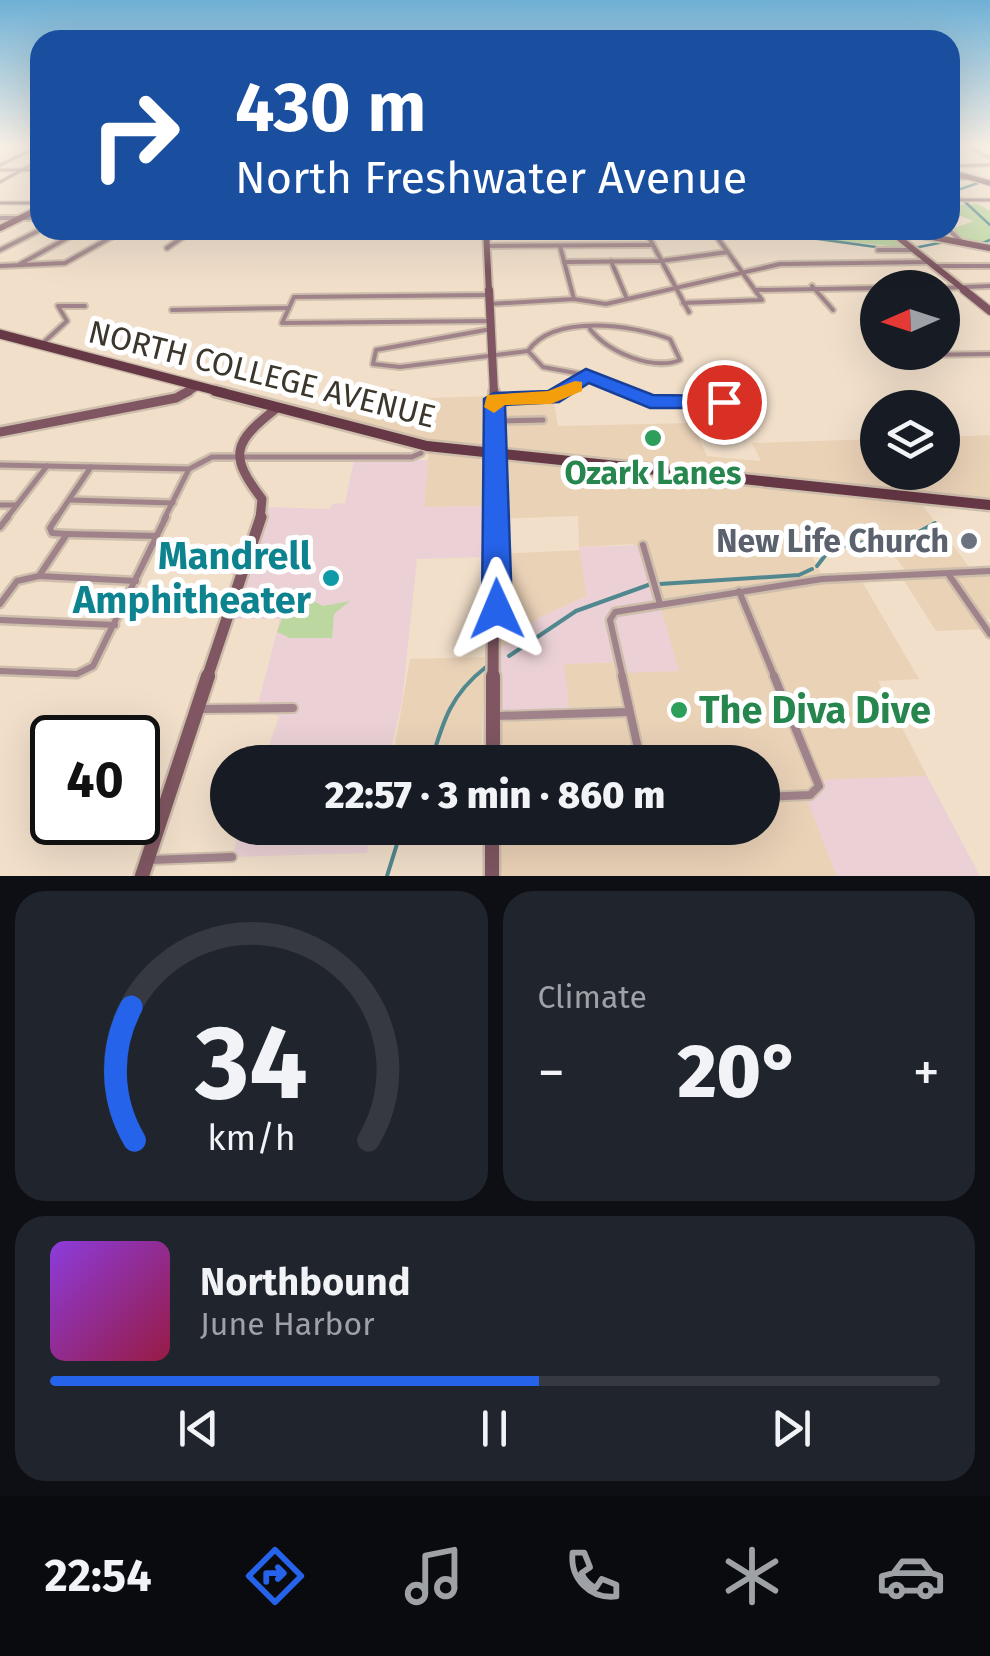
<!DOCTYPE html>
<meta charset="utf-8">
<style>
body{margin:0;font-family:"Fira Sans",sans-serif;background:#20242c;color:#f1f3f6;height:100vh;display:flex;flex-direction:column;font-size:38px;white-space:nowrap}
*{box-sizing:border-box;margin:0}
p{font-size:32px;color:#9ea1a6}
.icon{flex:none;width:55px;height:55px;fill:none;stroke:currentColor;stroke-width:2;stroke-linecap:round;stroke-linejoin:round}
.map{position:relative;height:876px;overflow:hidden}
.side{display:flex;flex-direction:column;gap:15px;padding:15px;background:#0d0f14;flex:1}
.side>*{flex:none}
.banner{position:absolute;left:30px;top:30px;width:930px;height:210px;border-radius:30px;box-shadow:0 10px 40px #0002;background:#1a4fa0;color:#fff;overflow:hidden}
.needle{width:65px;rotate:267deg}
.fabs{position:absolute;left:860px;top:270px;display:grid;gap:20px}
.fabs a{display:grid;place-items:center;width:100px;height:100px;border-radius:50%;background:#171b24;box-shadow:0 10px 40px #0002;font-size:50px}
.speed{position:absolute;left:30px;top:715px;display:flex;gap:20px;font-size:50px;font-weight:700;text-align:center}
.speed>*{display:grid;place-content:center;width:130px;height:130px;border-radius:50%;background:#171b24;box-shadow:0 10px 40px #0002;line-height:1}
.speed .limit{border:5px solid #111;border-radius:15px;background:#fff;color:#111}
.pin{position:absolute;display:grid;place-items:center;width:85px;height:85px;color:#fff;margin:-42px;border:5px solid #fff;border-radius:50%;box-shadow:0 2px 10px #0007}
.me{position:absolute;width:110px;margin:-55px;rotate:359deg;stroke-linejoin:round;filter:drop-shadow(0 0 8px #0008)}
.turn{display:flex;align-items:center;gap:35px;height:210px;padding:0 40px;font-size:45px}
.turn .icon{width:130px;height:130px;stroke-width:2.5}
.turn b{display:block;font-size:70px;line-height:85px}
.big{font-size:75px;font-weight:800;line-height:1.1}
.side .card{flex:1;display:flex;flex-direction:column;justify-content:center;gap:15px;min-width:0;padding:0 35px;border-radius:30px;background:#20242c}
.side .dial{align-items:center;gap:0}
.dial svg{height:260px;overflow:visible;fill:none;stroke:#363941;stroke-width:7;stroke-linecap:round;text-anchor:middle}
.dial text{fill:#f1f3f6;stroke:none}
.song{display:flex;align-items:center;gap:30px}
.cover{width:120px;height:120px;border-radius:15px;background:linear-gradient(135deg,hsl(270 70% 55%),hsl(340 70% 35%))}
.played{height:10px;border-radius:5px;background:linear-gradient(90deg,#2563eb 55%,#363941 55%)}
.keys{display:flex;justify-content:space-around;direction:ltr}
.heat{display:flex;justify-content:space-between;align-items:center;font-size:55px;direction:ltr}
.side .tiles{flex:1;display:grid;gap:15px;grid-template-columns:1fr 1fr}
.card:last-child{grid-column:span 2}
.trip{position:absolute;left:210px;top:745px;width:570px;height:100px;border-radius:50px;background:#171b24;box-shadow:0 10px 40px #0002;font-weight:800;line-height:100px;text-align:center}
.tab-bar{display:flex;height:160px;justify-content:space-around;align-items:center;background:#090b0e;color:#9ea1a6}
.tab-bar .icon{width:70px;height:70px}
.tab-bar .current{color:#2563eb}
.tab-bar b{font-size:45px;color:#f1f3f6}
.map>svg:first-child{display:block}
.built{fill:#ead2b7}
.education{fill:#ebd1d5}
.green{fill:#bdd7a1}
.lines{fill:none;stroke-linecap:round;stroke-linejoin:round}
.stream-far1{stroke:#51888f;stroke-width:2.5}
.stream{stroke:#51888f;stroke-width:4}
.street-far4-casing{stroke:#cdbdab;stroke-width:5}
.street-far3-casing{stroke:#cdbdab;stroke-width:8}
.street-far2-casing{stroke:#cdbdab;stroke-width:10}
.street-far1-casing{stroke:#cdbdab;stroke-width:11}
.street-casing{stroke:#cdbdab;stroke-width:12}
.secondary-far5-casing{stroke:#cdbdab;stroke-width:8}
.secondary-far4-casing{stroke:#cdbdab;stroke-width:10}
.secondary-far3-casing{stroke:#cdbdab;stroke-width:11}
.secondary-far2-casing{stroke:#cdbdab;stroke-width:14}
.secondary-far1-casing{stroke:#cdbdab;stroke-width:16}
.secondary-casing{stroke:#cdbdab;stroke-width:19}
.primary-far1-casing{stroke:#cdbdab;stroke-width:12}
.primary-casing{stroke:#cdbdab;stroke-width:15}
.street-far4{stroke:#a0838a;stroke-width:2.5}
.street-far3{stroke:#a0838a;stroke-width:4}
.street-far2{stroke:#a0838a;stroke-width:5}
.street-far1{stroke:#a0838a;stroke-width:6}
.street{stroke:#a0838a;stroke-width:8}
.secondary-far5{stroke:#7f5661;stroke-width:5}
.secondary-far4{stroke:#7f5661;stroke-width:6}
.secondary-far3{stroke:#7f5661;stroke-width:8}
.secondary-far2{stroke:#7f5661;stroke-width:9}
.secondary-far1{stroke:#7f5661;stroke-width:11}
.secondary{stroke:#7f5661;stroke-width:14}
.primary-far1{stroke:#663744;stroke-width:9}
.primary{stroke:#663744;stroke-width:10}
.route{fill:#2563eb;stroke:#184099;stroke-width:2.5}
.slow{fill:#f59e0b}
.leisure-dot{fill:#2e9e5b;stroke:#fff;stroke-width:4}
.worship-dot{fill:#6b7280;stroke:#fff;stroke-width:4}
.culture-dot{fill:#0f9aa8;stroke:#fff;stroke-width:4}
.labels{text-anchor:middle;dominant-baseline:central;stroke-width:10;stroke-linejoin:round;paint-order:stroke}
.street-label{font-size:32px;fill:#3d362d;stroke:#fff}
.leisure-label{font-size:32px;font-weight:bold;fill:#27864d;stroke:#fff}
.worship-label{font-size:32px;font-weight:bold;fill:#5b616d;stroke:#fff;text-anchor:end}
.near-culture-label{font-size:38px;font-weight:bold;fill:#0d838f;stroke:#fff;text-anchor:end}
.near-leisure-label{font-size:38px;font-weight:bold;fill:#27864d;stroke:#fff;text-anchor:start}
</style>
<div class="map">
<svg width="990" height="876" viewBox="0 0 990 876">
<rect width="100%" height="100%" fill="#f1dfca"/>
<!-- built -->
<g class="built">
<polygon points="348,389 396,389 395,399 494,396 495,404 554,403 558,426 692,423 707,456 761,461 752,443 877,439 878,472 942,472 943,437 990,435 990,505 917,498 973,572 990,571 990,619 981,619 987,629 936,631 901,576 908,574 881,538 808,549 824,579 860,578 919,679 878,681 927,776 818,781 819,786 806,796 837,876 492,876 492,828 762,828 762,762 493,762 495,716 563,664 619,662 670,651 657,605 633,544 579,547 578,516 496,519 495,506 424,507 429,446 318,419"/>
<polygon points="580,550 587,596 538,618 496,653 496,554"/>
<polygon points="485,657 481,762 392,762 410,659"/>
</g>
<!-- education -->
<g class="education">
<polygon points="354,460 428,460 424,507 486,506 487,557 417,559 402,702 388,762 263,762 279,717 273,714 275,709 257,708 280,619 227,619 263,507 330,509 332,504 345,503"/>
<polygon points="643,545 679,671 621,673 619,662 564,664 570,714 495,716 496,653 538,618 587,596 579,547"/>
<polygon points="927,776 980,876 837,876 805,795 814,794 817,780"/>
<polygon points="241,828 373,828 367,853 232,857"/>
</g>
<!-- green -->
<g class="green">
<polygon points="978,204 990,211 990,242 984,247 963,243 949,230 974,221 950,212 950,205"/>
<polygon points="802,230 889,230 911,248 809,238"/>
<polygon points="310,599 323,606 350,601 334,614 332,638 290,638 277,632 284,614"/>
</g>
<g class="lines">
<!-- stream-far1 -->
<g class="stream-far1">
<polyline points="961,199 952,192 981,182"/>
<polyline points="964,201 990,225"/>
<polyline points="754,230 883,248"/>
<polyline points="980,244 990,240"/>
<polyline points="914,248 944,242"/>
</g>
<!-- stream -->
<g class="stream">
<polyline points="817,566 831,548 917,533 935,523"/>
<polyline points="660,584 799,575 812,569"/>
<polyline points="509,656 576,611 651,584"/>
<path d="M431,762C443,721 451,694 486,667"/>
<polyline points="387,876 402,828"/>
</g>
<defs>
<g id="street-far4">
<polyline points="968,147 990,158"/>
<polyline points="0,165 31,150"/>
<polyline points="950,166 990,165"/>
<polyline points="0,170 40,170"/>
<polyline points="950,179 967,178"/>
<polyline points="0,182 40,160"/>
<polyline points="950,200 990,200"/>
<polyline points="0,203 40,203"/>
</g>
<g id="street-far3">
<polyline points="0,218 40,218"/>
<polyline points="645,230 689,312"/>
<polyline points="949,230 963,243"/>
<polyline points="648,236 715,235"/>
<polyline points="487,246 653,245"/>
<polyline points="560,246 574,299"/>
<polyline points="167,248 193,230"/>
<polyline points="0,250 40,230"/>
<polyline points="878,250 914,250"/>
<polyline points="611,261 627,299"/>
<polyline points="564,262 661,261 728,252"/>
<polyline points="20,264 82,230"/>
<polyline points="0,266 65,263 124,230"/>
<polyline points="933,266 990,266"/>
<polyline points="812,286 833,310"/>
<polyline points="942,288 990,286"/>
<polyline points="755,290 878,288"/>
<polyline points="488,295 294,297 282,323 491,321"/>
<polyline points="683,303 762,300 712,230"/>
<polyline points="490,304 574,299 606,304 780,264 929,262"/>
<polyline points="172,310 289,308"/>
<polyline points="491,329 376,350 373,364 400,367 528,351"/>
<polyline points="42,344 67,321 58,306 85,306"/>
<path d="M528,351C554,313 633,325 670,339L680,360C652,371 608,352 590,329"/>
<polyline points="528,351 543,367 586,375 627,393"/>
<polyline points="914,355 990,354"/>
<polyline points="559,393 586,375"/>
</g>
<g id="street-far2">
<polyline points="621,391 643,400 725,402"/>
<polyline points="494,399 532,399 565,391"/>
<polyline points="496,421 543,420"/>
<polyline points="0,465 189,469 212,457 412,457 421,453"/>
<polyline points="71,500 173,503"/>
<polyline points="0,505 17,505"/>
<polyline points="6,519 47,466"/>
<polyline points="56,519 91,467"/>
<polyline points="164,519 189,469"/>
</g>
<g id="street-far1">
<polyline points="0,527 8,517"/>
<polyline points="67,534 157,536"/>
<polyline points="643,545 660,604"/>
<polyline points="949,575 990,634"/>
<polyline points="39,576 136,581"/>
<polyline points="739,591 775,678"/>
<polyline points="0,604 17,581 39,576 67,534 52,533 50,528 57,517"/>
<polyline points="0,620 115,625"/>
<polyline points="0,671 77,674 93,666 166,517"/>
<polyline points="623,678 610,620 615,612 822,579 990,571"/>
</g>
<g id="street">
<polyline points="622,676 641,762"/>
<polyline points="200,709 293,708"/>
<polyline points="497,716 629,712"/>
<polyline points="762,797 810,795 819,786 774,676"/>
<polyline points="150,860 232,857"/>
</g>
<g id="secondary-far5">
<polyline points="950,172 990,183"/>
<polyline points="32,212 40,208"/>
</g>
<g id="secondary-far4">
<polyline points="0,228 37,210"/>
<polyline points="486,230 489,292"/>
<polyline points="889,230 967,292"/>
<polyline points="896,230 990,248"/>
</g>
<g id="secondary-far3">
<polyline points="489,290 494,393"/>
<polyline points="964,290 990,311"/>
<polyline points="185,393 197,386"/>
</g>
<g id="secondary-far2">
<polyline points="494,391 494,519"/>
<polyline points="0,432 176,398 189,391"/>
<path d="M260,519L262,499C228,455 233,442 277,408"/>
</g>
<g id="secondary-far1">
<polyline points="207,678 261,517"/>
<polyline points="493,678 494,517"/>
</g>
<g id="secondary">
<polyline points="493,762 493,676"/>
<polyline points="492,828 492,876"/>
<polyline points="142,876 208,676"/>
</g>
<polyline id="primary-far1" points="0,334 225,393"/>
<polyline id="primary" points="215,391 427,446 990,505"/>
</defs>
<!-- street-far4 casing -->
<use href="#street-far4" class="street-far4-casing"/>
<!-- street-far3 casing -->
<use href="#street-far3" class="street-far3-casing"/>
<!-- street-far2 casing -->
<use href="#street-far2" class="street-far2-casing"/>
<!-- street-far1 casing -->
<use href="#street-far1" class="street-far1-casing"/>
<!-- street casing -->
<use href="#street" class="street-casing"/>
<!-- secondary-far5 casing -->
<use href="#secondary-far5" class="secondary-far5-casing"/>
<!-- secondary-far4 casing -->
<use href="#secondary-far4" class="secondary-far4-casing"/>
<!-- secondary-far3 casing -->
<use href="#secondary-far3" class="secondary-far3-casing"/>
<!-- secondary-far2 casing -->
<use href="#secondary-far2" class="secondary-far2-casing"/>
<!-- secondary-far1 casing -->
<use href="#secondary-far1" class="secondary-far1-casing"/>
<!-- secondary casing -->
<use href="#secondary" class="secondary-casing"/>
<!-- primary-far1 casing -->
<use href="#primary-far1" class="primary-far1-casing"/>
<!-- primary casing -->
<use href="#primary" class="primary-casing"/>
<!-- street-far4 -->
<use href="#street-far4" class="street-far4"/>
<!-- street-far3 -->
<use href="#street-far3" class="street-far3"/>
<!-- street-far2 -->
<use href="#street-far2" class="street-far2"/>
<!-- street-far1 -->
<use href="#street-far1" class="street-far1"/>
<!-- street -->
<use href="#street" class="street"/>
<!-- secondary-far5 -->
<use href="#secondary-far5" class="secondary-far5"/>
<!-- secondary-far4 -->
<use href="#secondary-far4" class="secondary-far4"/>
<!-- secondary-far3 -->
<use href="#secondary-far3" class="secondary-far3"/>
<!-- secondary-far2 -->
<use href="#secondary-far2" class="secondary-far2"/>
<!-- secondary-far1 -->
<use href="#secondary-far1" class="secondary-far1"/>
<!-- secondary -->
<use href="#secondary" class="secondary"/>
<!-- primary-far1 -->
<use href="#primary-far1" class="primary-far1"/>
<!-- primary -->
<use href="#primary" class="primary"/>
</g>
<!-- sky -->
<linearGradient id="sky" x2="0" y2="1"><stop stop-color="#6fb0d5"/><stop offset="0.54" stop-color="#f9f1e7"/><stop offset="1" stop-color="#f9f1e7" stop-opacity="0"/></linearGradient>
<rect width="990" height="270" fill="url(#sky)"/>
<!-- route -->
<polygon class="route" points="586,369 653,395 724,396 735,402 724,408 650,408 589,383 559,402 505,405 512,609 507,618 486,618 482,609 484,399 494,393 548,391"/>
<!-- slow -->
<polygon class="slow" points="575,381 582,382 582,391 551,404 505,405 494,413 484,407 487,395 548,391"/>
<!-- markers -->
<g class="leisure-dot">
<circle cx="653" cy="438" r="10"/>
<circle cx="679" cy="710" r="10"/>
</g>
<circle class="worship-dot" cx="969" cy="541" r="10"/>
<circle class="culture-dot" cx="331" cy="578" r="10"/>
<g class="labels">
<!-- street labels -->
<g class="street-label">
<text transform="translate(262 374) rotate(14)">NORTH COLLEGE AVENUE</text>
</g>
<!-- leisure labels -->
<g class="leisure-label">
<text x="653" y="473">Ozark Lanes</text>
</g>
<!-- worship labels -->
<g class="worship-label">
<text x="949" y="541">New Life Church</text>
</g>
<!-- near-culture labels -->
<g class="near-culture-label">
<text x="311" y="556">Mandrell<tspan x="311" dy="44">Amphitheater</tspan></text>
</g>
<!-- near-leisure labels -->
<g class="near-leisure-label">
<text x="699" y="710">The Diva Dive</text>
</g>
</g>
</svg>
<div class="fabs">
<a><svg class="needle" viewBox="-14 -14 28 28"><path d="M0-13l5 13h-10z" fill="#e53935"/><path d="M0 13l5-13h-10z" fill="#9ea1a6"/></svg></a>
<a><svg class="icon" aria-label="layers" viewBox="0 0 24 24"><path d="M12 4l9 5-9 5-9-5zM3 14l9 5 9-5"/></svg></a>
</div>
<div class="speed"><div class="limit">40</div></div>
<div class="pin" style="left:724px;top:402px;background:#d93025"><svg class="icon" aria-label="arrive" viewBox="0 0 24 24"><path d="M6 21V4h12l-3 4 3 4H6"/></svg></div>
<svg class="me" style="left:497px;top:609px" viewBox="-20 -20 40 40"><path d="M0-17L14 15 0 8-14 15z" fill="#2563eb" stroke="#fff" stroke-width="4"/></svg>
<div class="trip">22:57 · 3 min · 860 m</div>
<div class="banner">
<div class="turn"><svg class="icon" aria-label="right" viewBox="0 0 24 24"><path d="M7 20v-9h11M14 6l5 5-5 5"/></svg><div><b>430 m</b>North Freshwater Avenue</div></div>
</div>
</div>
<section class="side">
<div class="tiles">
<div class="card dial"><svg viewBox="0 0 100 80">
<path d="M14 69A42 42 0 1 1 86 69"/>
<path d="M14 69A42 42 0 0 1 13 28" stroke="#2563eb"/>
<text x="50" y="56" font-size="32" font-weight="700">34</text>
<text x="50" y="72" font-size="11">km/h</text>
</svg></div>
<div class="card"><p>Climate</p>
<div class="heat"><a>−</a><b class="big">20°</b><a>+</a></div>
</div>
<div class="card">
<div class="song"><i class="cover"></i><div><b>Northbound</b><p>June Harbor</p></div></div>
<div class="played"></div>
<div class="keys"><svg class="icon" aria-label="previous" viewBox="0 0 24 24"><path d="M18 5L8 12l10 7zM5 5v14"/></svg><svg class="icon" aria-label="pause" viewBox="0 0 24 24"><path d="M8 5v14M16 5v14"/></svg><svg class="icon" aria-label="next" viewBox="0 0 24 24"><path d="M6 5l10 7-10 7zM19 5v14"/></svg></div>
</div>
</div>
</section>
<nav class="tab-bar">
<b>22:54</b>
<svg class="icon current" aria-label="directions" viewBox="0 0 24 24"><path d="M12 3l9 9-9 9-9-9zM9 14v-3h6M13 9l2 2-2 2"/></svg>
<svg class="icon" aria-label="music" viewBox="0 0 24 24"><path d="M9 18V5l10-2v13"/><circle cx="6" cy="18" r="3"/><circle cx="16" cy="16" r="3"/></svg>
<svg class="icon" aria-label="phone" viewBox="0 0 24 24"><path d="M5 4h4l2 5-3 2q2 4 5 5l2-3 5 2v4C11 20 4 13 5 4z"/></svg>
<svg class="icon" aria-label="climate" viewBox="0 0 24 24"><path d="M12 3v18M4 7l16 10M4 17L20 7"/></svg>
<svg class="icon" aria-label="car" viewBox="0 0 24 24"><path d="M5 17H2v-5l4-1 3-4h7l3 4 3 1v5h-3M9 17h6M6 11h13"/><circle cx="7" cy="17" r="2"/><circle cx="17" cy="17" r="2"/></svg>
</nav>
